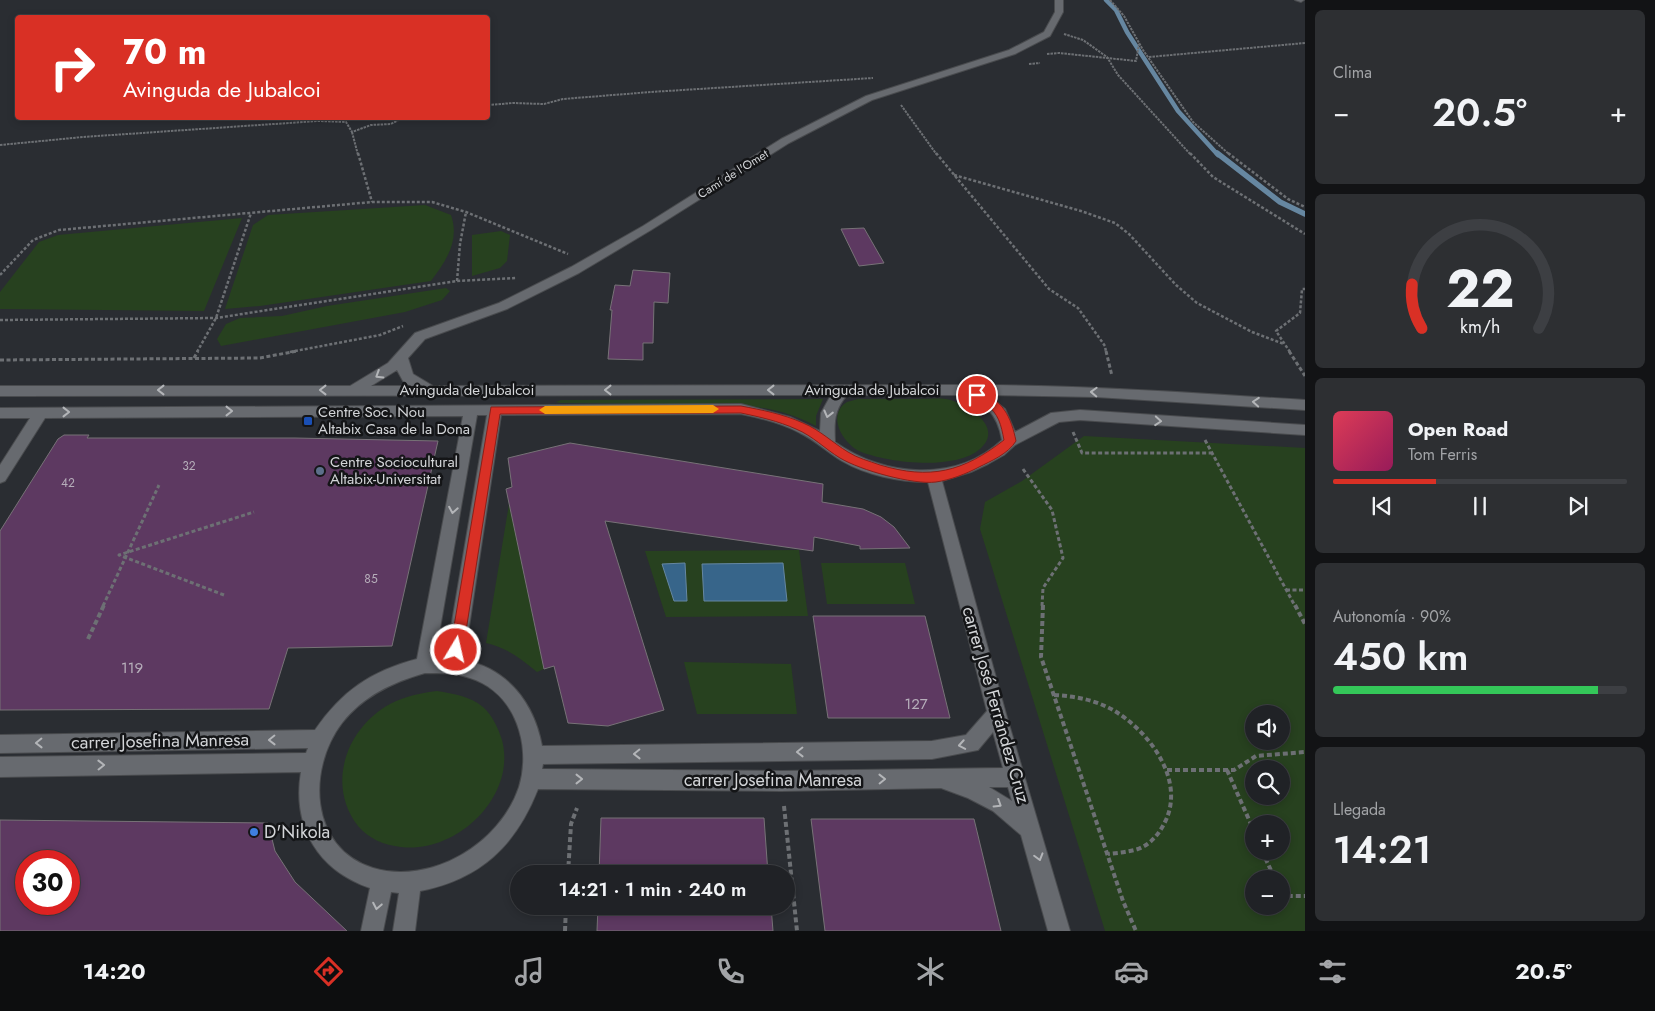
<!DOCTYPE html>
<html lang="es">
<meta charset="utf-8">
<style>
body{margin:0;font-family:Jost,sans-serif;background:#2d2f32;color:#f1f3f6;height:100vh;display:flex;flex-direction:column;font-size:19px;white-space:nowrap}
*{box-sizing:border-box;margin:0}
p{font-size:16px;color:#a2a4a7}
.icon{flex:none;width:28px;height:28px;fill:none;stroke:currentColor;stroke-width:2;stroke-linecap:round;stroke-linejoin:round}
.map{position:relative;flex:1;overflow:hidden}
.drawer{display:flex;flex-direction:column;gap:10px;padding:10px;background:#121315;width:350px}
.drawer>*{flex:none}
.top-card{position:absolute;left:15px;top:15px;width:475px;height:105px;border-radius:5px;box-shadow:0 2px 8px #0003,0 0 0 1px #3d3f43;background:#d93025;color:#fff;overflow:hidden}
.buttons{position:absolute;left:1245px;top:705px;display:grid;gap:10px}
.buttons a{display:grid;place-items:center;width:45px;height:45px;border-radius:50%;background:#202226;box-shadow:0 2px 8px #0003,0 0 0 1px #3d3f43;font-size:25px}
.speed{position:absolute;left:15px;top:850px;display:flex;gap:10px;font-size:25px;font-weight:700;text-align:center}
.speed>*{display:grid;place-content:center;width:65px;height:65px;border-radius:50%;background:#202226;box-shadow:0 2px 8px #0003,0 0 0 1px #3d3f43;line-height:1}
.speed .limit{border:8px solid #d22;background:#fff;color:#111}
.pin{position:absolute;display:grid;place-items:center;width:42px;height:42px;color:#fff;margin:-21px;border:2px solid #fff;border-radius:50%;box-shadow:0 1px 5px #0007}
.me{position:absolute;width:55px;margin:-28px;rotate:9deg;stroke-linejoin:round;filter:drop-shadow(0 0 4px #0008)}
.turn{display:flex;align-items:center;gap:18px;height:105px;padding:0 25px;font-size:22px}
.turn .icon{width:65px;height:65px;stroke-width:2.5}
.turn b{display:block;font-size:35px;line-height:42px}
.big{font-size:38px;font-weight:600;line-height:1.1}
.drawer .widget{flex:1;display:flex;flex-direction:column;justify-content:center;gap:8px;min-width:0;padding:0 18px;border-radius:8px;background:#2d2f32}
.drawer .dial{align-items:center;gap:0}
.dial svg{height:130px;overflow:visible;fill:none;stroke:#3d3f43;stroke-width:7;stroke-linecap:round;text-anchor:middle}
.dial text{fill:#f1f3f6;stroke:none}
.song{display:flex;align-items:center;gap:15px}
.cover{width:60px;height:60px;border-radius:8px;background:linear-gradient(135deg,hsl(350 70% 55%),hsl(330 70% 35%))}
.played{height:5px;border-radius:2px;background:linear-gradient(90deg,#d93025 35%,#3d3f43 35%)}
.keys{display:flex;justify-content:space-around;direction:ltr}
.heat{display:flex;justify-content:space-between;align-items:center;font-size:28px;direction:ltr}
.charge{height:8px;border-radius:4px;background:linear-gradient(90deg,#34c759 90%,#3d3f43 0)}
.trip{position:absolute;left:510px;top:865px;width:285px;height:50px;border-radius:25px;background:#202226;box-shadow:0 2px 8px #0003,0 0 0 1px #3d3f43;font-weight:600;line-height:50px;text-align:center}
.tabs{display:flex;height:80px;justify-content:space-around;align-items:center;background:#0d0e0f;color:#a2a4a7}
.tabs .icon{width:35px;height:35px}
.tabs .selected{color:#d93025}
.tabs b{font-size:22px;color:#f1f3f6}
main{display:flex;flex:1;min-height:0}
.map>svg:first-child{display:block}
.green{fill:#27411f;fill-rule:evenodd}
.water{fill:#37658a;stroke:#6687a1}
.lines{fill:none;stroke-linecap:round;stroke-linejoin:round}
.stream-far1{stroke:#6687a1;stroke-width:4.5}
.stream{stroke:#6687a1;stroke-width:5.5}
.building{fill:#5d3961;stroke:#777277;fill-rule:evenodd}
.lane-casing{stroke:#494b4e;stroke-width:2}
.street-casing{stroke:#494b4e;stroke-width:2}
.path-far3{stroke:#6d7074;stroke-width:2;stroke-dasharray:2.5 1;stroke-linecap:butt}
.path-far2{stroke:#6d7074;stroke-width:2.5;stroke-dasharray:3 2;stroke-linecap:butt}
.path-far1{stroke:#6d7074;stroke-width:3;stroke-dasharray:4 2.5;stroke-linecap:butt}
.path{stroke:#6d7074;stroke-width:4;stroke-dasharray:5 3;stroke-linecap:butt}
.lane{fill:#676a6f;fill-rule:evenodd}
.street{fill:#676a6f;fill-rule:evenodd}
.oneway{stroke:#b3b5b8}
.route{fill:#d93025;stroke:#8d1f18}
.slow{fill:#f59e0b}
.transit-dot{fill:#1a4fb4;stroke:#141517;stroke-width:2}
.service-dot{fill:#5c6f8a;stroke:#141517;stroke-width:2}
.shop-dot{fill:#3f7fe0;stroke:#141517;stroke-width:2}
.labels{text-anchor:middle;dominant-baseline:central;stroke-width:5;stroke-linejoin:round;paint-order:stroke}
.far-street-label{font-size:12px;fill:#d3d5d8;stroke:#141517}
.number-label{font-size:12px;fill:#b6aeba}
.street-label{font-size:15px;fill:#d3d5d8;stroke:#141517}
.poi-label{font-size:15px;fill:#d3d5d8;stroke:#141517;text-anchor:start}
.near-number-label{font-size:15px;fill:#b6aeba}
.near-street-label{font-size:18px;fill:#d3d5d8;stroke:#141517}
.near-poi-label{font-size:18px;fill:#d3d5d8;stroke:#141517;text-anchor:start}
</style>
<main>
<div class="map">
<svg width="1305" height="931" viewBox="0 0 1305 931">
<rect width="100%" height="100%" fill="#2a2d32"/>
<!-- green -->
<g class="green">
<path d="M425,205L451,215C460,241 446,261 431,281L260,306L225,309L253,225L268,215Z"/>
<polygon points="242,218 204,311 0,309 0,292 39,242 58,235"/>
<polygon points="501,231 510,235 507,261 500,268 472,276 472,235"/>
<polygon points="446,288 450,291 442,300 405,312 221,346 217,339 226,324 240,318 282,316 327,306"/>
<path d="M823,399L816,416V426C769,401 723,404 671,404C634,404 597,403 560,403L556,402L561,400Z"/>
<path d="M858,399C878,399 899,399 919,399C928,399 937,398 946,399C965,402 1006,427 980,449C955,471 887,463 859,451C843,443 826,415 847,402C850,401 855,400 858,399Z"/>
<path d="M1084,436L1305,448V931H1105L980,529L985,502L1022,481ZM1254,714H1281V741H1254ZM1254,769H1281V796H1254ZM1254,824H1281V851H1254ZM1254,879H1281V906H1254Z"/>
<path d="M509,504L544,669L537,672C520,658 507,648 486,643Z"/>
<polygon points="799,550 808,616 666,617 645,551"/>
<polygon points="821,563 905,563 915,604 827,604"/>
<polygon points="684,662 791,664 797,714 697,714"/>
<path d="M437,691C454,694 470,696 483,707C493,716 498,728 502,740C517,797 456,854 401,847C384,845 369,839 358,826C326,785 346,728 390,704C405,696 421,693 437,691Z"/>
</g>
<!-- water -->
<g class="water">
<polygon points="685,563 687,601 674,601 662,564"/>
<polygon points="783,563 787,601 704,601 702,564"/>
</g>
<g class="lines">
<!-- stream-far1 -->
<polyline class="stream-far1" points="1106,0 1116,10 1127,32 1178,111 1218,155"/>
<!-- stream -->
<polyline class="stream" points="1217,153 1280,202 1305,214"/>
</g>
<!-- building -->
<g class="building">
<polygon points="864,228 884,263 859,266 841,229"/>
<polygon points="633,270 670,273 668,303 654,302 653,343 643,343 643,360 608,359 612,310 610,310 615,285 630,286"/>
<polygon points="64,435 89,435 87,438 295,438 438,441 392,646 288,648 269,709 0,710 0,531 58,439"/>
<polygon points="570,443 823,484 822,502 863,509 881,517 894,527 910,548 860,549 860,546 814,537 813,551 605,521 664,710 608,726 568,723 554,666 544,669 506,489 512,487 508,458"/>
<polygon points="813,616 925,616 950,718 828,718"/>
<polygon points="601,818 764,818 768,874 599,874"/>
<polygon points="811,819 974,819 1001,931 825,931"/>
<path d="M0,820L268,823L275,851L295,882L347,931H0ZM26,861H69V904H26Z"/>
<polygon points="598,906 771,906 773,931 597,931"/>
</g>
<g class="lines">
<defs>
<polygon id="lane" points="1295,0 1304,0 1301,2"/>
<path id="street" d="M1055,0H1063V12L1050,36L1015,54L872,100L789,143L651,230L579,273L507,309L425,339L408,358L413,374L433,386L959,385L966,387L971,385C1083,385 1194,393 1305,400V410L1096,397L987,395L1005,409L1015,432L1051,413L1080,410L1305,425V435L1080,420L1059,422L1015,445L1004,455L988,464L971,472L942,481L1006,714L1070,931H1048L1021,835L993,811L968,798L941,788L781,791L538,789C516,845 481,879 420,891L415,931H393L399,893L391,892L383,931H361L370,888C318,870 292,827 301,772L0,777V757L306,753L308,748L0,753V735L315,730C342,691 371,671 417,659L463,416L45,418L5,481L0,483V465L30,418H0V408L741,404L790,417L820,431L821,413L831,395L0,396V386H350L388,363L415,333L499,303L571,267L643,226L781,139L866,96L1009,50L1044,32L1055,12ZM397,370L403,381L410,386H371ZM847,395H959C985,403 997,412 1002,440C956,483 884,477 835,442C834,422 834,410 847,395ZM741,414C761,418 782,423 800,433C815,440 827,452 842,461C866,475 899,482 928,482L987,711L966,735L932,741L542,746C534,703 508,669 464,660L501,415ZM477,415H487L446,657H435ZM425,673C440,673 455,673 470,678C515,692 532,745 519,787C500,844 431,885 373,868C309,848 307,769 342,723C363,696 393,682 425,673ZM993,732L1003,768L781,771L542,769L543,764L932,759L978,750ZM989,787H1008L1012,801Z"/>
</defs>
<!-- lane casing -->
<use href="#lane" class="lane-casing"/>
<!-- street casing -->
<use href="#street" class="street-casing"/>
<!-- path-far3 -->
<g class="path-far3">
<polyline points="1110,0 1124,16 1143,50 1193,122 1230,155"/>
<polyline points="1064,34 1083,40 1107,57 1118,75 1191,155"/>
<polyline points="1047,54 1059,53 1136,61 1139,44"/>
<polyline points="1149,57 1305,43"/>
<polyline points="1029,64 1040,63"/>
<polyline points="488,105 513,103 544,104 563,99 651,92 873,78"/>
<polyline points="901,105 937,155"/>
<polyline points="352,132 358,155"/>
<polyline points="0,145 83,137 318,121 346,122 352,132 371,125 391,124 402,118"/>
</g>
<!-- path-far2 -->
<g class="path-far2">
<polyline points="358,153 372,202"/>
<polyline points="936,153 1049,289 1078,308 1105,346 1106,352"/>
<polyline points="1190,153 1213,177 1305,234"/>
<polyline points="1228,153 1288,199 1305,207"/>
<polyline points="954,175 1081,211 1115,223 1129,234 1176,285 1197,303 1252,332 1284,344"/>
<polyline points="0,275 33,240 59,230 372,202 432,202 466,212 568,254"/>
<polyline points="457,281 460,244 466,212"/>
<polyline points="0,320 216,318 457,281 516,278"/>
<polyline points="197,352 216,318 251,213"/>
<polyline points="290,352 380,335 403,326"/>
<polyline points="1290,352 1276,331 1300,313 1302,289 1305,289"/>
</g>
<!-- path-far1 -->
<g class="path-far1">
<polyline points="1106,351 1112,376"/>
<polyline points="1289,351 1305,376"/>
<polyline points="194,358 198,351"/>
<polyline points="0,360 260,358 297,351"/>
<polyline points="1073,432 1082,453 1211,453"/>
<polyline points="1205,440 1295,606"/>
<polyline points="1023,469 1052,510 1063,558 1043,588 1042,606"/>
<polyline points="1286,590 1305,590"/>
<polyline points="224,595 119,555 254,512"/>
<polyline points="103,606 159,485"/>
</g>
<!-- path -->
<g class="path">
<polyline points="1043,605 1041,657 1123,901 1136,931"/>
<polyline points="1295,605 1305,624"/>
<polyline points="88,639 104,605"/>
<path d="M1054,695C1075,696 1095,700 1113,710C1149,731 1186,780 1165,822C1159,834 1151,844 1138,849C1128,852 1118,853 1108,854"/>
<polyline points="1167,770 1234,770 1256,756 1305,752"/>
<polyline points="1227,770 1254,831"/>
<polyline points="784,806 797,931"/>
<polyline points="1262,851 1275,879"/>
<polyline points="568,874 571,824 577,808"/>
<polyline points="1281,894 1282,896 1305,896"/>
<polyline points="565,931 566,906"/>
</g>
<!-- lane -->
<use href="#lane" class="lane"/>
<!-- street -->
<use href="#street" class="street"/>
</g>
<!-- one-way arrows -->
<defs><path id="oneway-chevron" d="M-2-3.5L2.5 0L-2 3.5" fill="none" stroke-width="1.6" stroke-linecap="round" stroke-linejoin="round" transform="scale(1.25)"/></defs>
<g class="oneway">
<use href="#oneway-chevron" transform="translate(379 375) rotate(148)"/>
<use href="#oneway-chevron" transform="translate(161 390) rotate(180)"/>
<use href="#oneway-chevron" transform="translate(323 390) rotate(180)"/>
<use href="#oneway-chevron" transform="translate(608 390) rotate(-180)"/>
<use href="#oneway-chevron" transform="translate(771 390) rotate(180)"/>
<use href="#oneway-chevron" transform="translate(1094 392) rotate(-178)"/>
<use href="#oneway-chevron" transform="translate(1256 402) rotate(-176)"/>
<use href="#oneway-chevron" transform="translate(229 411)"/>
<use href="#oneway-chevron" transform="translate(66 412)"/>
<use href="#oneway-chevron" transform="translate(828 414) rotate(104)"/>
<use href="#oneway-chevron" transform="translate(1158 421) rotate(4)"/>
<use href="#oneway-chevron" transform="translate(453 510) rotate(100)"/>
<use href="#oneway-chevron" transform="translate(272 740) rotate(179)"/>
<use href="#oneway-chevron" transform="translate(39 743) rotate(179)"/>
<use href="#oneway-chevron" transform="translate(962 745) rotate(170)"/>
<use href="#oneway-chevron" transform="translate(800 752) rotate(179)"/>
<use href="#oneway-chevron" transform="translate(637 754) rotate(179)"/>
<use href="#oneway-chevron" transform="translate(101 765) rotate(-1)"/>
<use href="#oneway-chevron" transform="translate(579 779)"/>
<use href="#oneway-chevron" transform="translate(882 779) rotate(-1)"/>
<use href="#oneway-chevron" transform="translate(998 804) rotate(32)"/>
<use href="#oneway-chevron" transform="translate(1039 857) rotate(74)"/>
<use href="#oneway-chevron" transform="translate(377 906) rotate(101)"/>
</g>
<!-- route -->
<path class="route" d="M977,391C1003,399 1011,417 1016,441C1008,454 991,461 979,467C966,474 950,480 936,482C913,485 860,470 840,458C825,449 813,436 796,429C778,421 760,417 741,413L500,414L463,650L461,654L456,656L451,654L450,650L491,407L741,406C762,410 783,414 803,423C820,430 833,443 848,452C857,458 869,461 880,465C930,480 963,472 1004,440C1001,425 999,413 985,404C980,401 975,399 971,395Z"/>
<!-- slow -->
<polygon class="slow" points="713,405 719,409 713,413 545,414 539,410 545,406"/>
<!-- markers -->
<rect class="transit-dot" x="303" y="416" width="10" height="10" rx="2.5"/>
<circle class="service-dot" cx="320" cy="471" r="5"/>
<circle class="shop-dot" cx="254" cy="832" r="5"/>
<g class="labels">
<!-- far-street labels -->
<g class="far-street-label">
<text transform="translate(733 174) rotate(-32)">Camí de l'Omet</text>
</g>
<!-- number labels -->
<g class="number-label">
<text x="189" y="466">32</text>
<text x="68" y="483">42</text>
<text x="371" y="579">85</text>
</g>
<!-- street labels -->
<g class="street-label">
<text x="467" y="390">Avinguda de Jubalcoi</text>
<text x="872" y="390">Avinguda de Jubalcoi</text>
</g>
<!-- poi labels -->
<g class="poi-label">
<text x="318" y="412">Centre Soc. Nou<tspan x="318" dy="17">Altabix Casa de la Dona</tspan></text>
<text x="330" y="462">Centre Sociocultural<tspan x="330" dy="17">Altabix-Universitat</tspan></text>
</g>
<!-- near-number labels -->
<g class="near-number-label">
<text x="132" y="668">119</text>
<text x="916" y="704">127</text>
</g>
<!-- near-street labels -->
<g class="near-street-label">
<text transform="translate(996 705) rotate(74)">carrer José Ferrández Cruz</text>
<text transform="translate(160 741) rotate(-1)">carrer Josefina Manresa</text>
<text x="773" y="780">carrer Josefina Manresa</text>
</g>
<!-- near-poi labels -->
<g class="near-poi-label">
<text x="264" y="832">D'Nikola</text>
</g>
</g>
</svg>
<div class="buttons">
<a><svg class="icon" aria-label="sound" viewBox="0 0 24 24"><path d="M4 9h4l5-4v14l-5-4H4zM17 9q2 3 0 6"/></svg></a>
<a><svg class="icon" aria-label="search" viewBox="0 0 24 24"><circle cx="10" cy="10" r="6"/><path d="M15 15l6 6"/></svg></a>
<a>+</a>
<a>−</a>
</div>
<div class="speed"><div class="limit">30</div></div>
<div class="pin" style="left:977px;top:395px;background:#d93025"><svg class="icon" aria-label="arrive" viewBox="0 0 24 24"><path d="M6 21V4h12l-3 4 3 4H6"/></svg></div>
<svg class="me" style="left:456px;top:650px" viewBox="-20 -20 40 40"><circle r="17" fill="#d93025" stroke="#fff" stroke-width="3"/><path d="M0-11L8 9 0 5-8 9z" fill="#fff"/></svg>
<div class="trip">14:21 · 1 min · 240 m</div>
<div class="top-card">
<div class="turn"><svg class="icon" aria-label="right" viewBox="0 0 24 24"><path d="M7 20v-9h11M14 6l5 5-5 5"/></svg><div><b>70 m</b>Avinguda de Jubalcoi</div></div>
</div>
</div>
<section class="drawer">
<div class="widget"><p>Clima</p>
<div class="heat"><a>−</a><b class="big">20.5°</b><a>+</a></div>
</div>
<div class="widget dial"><svg viewBox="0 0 100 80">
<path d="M14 69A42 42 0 1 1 86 69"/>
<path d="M14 69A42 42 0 0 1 8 42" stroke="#d93025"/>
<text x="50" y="56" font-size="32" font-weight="700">22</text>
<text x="50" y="72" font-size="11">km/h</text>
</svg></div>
<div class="widget">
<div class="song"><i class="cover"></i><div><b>Open Road</b><p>Tom Ferris</p></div></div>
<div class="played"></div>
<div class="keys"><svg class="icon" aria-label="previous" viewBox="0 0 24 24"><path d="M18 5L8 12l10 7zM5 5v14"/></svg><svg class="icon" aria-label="pause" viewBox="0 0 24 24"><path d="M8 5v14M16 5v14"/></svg><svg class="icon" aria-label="next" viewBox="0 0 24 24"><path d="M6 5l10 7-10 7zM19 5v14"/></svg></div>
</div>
<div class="widget"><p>Autonomía · 90%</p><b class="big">450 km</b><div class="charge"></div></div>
<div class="widget"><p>Llegada</p><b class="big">14:21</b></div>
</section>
</main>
<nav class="tabs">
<b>14:20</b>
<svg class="icon selected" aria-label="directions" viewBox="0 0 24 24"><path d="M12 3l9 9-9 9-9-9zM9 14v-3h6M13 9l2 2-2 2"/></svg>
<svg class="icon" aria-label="music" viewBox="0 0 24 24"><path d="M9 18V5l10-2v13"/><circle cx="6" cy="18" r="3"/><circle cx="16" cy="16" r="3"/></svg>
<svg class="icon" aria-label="phone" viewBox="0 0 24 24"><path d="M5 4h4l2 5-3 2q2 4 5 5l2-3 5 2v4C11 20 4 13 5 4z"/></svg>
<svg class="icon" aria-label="climate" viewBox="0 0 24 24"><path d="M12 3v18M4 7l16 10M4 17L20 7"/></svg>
<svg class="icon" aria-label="car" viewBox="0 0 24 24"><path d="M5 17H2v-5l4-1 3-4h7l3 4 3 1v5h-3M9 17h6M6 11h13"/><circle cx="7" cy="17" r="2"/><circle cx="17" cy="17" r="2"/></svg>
<svg class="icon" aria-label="filters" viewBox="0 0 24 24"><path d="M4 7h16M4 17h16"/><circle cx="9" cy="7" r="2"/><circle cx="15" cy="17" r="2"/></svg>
<b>20.5°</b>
</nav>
